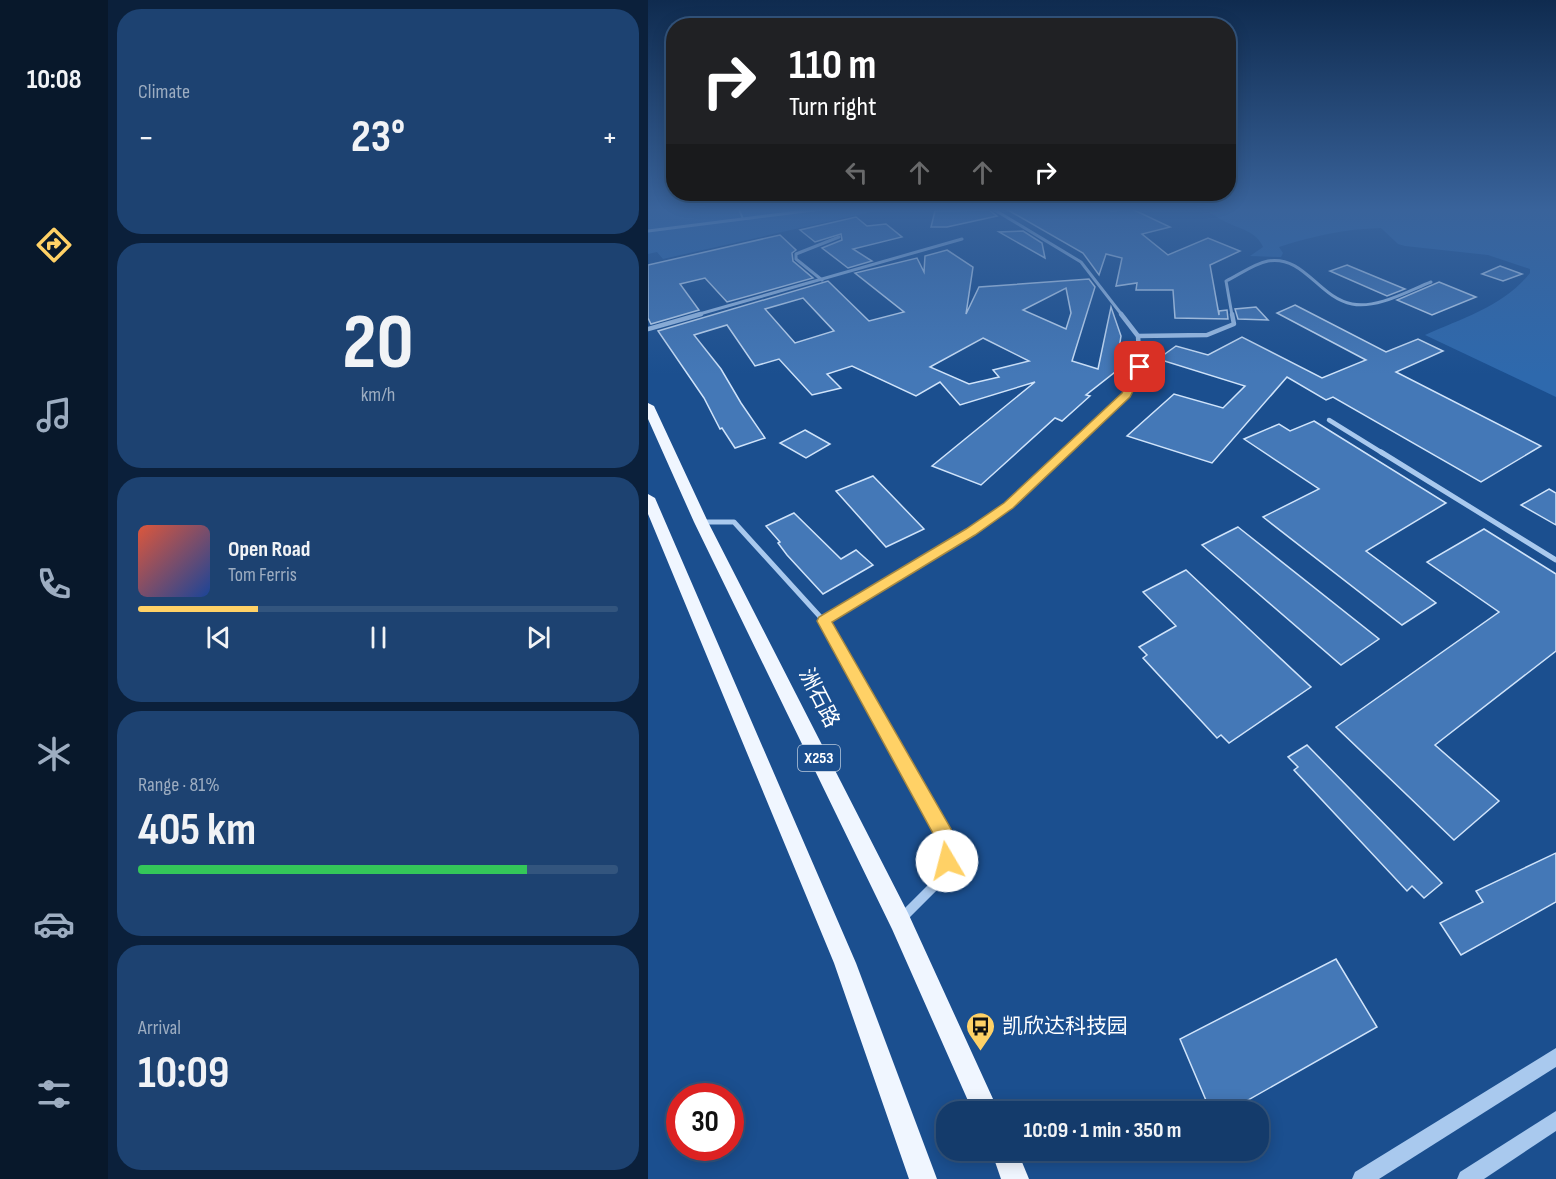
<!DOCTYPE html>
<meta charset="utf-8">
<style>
body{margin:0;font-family:"Sofia Sans Condensed","Noto Sans SC",sans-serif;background:#1d4271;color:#f1f3f6;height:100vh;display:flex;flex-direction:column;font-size:22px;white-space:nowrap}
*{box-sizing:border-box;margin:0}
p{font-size:20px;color:#9dadc1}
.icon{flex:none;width:33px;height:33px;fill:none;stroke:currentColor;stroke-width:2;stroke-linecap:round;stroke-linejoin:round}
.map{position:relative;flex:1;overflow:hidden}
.side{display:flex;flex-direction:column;gap:9px;padding:9px;background:#0b203b;width:540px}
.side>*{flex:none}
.top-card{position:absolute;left:18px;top:18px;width:570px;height:183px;border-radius:24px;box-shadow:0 3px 15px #0003,0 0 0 2px #33557e;background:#202124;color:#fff;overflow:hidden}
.speed{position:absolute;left:18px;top:1083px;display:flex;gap:12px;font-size:30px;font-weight:700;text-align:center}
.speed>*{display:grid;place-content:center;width:78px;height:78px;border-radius:50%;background:#143b6b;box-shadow:0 3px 15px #0003,0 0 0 2px #33557e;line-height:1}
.speed .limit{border:9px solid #d22;background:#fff;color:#111}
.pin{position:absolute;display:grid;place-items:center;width:51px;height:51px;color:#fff;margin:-26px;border-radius:12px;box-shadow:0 3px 9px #0006}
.me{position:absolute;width:66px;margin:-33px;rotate:352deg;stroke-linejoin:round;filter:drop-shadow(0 0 4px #0008)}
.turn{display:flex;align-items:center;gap:21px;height:126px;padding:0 24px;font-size:27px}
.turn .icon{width:78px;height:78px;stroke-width:2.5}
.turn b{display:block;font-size:42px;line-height:51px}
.lanes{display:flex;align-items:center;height:57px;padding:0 24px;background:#0003;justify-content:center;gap:30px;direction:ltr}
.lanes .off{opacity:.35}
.big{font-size:45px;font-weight:700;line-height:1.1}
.side .widget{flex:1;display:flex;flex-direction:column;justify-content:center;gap:9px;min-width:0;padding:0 21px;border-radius:24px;background:#1d4271}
.side .dial{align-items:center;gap:0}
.dial b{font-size:78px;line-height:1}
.song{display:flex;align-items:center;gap:18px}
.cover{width:72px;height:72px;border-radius:9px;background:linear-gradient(135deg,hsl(10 70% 55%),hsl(220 70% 35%))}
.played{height:6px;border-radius:3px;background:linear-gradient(90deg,#ffd166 25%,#33557e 25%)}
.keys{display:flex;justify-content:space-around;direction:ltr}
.heat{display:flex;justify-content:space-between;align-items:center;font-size:33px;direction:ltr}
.charge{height:9px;border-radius:4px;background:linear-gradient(90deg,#34c759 81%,#33557e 0)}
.trip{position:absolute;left:288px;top:1101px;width:333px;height:60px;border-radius:24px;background:#143b6b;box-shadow:0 3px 15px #0003,0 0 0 2px #33557e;font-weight:700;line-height:60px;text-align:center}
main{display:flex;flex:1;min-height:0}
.dock{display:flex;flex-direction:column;width:108px;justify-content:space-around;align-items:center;background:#08182b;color:#9dadc1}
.dock .icon{width:42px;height:42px}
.dock .current{color:#ffd166}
.dock b{font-size:27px;color:#f1f3f6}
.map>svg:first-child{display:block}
.green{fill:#2e69ad}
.building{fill:#4478b7;stroke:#cfe3fa;stroke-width:1.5;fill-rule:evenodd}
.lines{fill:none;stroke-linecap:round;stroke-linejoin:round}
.service{stroke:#a9c9ee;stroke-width:2}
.minor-far4{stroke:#a9c9ee;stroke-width:3}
.minor-far3{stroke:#a9c9ee;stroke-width:4.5}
.minor-far2{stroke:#a9c9ee;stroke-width:5}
.minor-far1{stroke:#a9c9ee;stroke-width:8}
.minor{stroke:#a9c9ee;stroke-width:10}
.tertiary{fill:#a9c9ee;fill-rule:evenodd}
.primary{fill:#f0f6ff;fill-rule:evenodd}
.route{fill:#ffd166;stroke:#a68842;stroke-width:1.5}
.labels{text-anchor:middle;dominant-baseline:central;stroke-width:5;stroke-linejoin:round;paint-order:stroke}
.shield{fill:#1b4f8f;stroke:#bbcadd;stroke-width:1.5}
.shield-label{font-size:16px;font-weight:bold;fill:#fff}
.near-street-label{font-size:21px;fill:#fff;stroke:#1b4f8f}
.near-poi-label{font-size:21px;fill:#fff;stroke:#1b4f8f;text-anchor:start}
</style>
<main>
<nav class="dock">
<b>10:08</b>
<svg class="icon current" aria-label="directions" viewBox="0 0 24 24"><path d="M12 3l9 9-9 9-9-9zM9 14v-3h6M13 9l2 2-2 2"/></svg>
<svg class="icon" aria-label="music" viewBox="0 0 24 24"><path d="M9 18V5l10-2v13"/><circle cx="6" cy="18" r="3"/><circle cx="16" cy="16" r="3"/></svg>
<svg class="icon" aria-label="phone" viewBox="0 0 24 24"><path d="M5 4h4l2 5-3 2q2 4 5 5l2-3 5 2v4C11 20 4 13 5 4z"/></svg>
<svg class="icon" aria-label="climate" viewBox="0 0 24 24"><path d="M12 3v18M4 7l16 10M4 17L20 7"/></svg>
<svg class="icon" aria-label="car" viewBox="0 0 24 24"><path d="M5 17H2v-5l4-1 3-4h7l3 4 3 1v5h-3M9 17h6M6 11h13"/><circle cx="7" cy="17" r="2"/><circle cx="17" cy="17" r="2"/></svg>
<svg class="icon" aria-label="filters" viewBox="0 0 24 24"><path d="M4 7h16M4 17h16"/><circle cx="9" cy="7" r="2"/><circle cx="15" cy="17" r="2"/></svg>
</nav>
<section class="side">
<div class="widget"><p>Climate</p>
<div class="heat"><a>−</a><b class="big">23°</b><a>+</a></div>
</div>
<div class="widget dial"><b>20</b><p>km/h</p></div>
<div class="widget">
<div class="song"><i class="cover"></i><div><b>Open Road</b><p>Tom Ferris</p></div></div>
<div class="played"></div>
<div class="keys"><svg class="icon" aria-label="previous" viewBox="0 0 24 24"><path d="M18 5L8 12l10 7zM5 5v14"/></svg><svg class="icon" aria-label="pause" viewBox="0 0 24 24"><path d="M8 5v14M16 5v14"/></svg><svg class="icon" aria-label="next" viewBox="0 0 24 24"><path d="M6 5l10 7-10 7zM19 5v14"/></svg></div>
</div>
<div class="widget"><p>Range · 81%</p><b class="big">405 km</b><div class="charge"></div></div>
<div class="widget"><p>Arrival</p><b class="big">10:09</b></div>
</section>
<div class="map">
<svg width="908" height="1179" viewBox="0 0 908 1179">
<rect width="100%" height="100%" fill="#1b4f8f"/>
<!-- green -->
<g class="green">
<polygon points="8,209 236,209 15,259 9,252 0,254 0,210"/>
<path d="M554,209H908V397L777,335C815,318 856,306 882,273V269L840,255L757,246L750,244L733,228C697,229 665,236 631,247L635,253L633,257L602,256L615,247C609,232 593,229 580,223C571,219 563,213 554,209Z"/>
</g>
<!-- building -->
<g class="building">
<polygon points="358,209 458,209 464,211 484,209 522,227 494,234 520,255 560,238 592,251 562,265 571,315 571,311 579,310 580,319 527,318 525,290 488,290 489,283 468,286 474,258 458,254 451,275 435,253"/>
<polygon points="341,210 349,216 299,227 283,227 287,211"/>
<polygon points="208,217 219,226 238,224 254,237 205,249 224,261 200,268 174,248 194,240 193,234 167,242 152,230"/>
<polygon points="375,231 394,243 397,258 351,232"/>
<polygon points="132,235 148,250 144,253 145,261 165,278 79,302 57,278 32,284 51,310 3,324 0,318 0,265"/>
<path d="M299,250L325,267L318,314L331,287L441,279L447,287L424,361L450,369L463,307L473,336L467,372L438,395L442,396L414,421L407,418L333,485L284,466L387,382L312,405L292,382L268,396L204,366L179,374L193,388L164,395L131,359L107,366L79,325L46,335L73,369L93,403L117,438L87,448L74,428L72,429L56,398L10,331L180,281L221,321L256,312L207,273L269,258L276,272L277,256ZM418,288L423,313L418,329L375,310ZM155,298L186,331L147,343L117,309ZM335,338L381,361L345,370L351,377L321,384L282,367Z"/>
<polygon points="699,265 757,289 739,296 682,271"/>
<polygon points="852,266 874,274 855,281 834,274"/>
<polygon points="791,282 828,297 784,315 749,300"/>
<polygon points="647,305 738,352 770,339 795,351 748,372 893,446 833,482 685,397 678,400 639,377 564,463 479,436 526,394 575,408 597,386 510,359 528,346 560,355 594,337 674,378 718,360 629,313"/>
<polygon points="608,307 620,320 590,319 587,309"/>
<polygon points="666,421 798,503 718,551 788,603 754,625 615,517 671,489 596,439 631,424 642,431"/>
<polygon points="157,430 182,444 158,458 132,443"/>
<polygon points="225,476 276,529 238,547 188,491"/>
<polygon points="901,489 908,493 908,525 873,505"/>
<polygon points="146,513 193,559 208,550 225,565 175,594 139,555 130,543 132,542 118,526"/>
<polygon points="590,527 595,531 731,639 693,665 554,545"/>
<polygon points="836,529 908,574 908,651 787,745 851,801 806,840 688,727 851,612 779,562"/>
<polygon points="538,570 663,687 581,743 573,735 569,738 495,658 499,655 491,647 528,626 495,592"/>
<polygon points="659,745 794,883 776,898 764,886 759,891 646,770 650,767 640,757"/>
<polygon points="908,853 908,902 813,955 792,923 835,902 828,891"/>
<polygon points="688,959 729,1027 579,1112 563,1112 532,1039"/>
</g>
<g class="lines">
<!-- service -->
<polyline class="service" points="91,209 95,219"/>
<!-- minor-far4 -->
<g class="minor-far4">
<polyline points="345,209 433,262 474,315"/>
<polyline points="0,231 174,209"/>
<polyline points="174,280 148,259 148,254 191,237"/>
<polyline points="48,315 314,239"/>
<path d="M584,315L578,281C591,275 605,264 620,261C656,255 671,298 704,304C729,309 760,291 783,282"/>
</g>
<!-- minor-far3 -->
<g class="minor-far3">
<polyline points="0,329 53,314"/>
<polyline points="490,336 559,335 586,324 584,314"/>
<polyline points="681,420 736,454"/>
<polyline points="415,454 478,395 492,367 490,336 473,314"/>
</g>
<!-- minor-far2 -->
<g class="minor-far2">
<polyline points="733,452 908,560"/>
<polyline points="53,522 86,522 176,621 184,635"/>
<polyline points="176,621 322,532 361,505 417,452"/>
</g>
<!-- minor-far1 -->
<polyline class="minor-far1" points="183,633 296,835 299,861 295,871"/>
<!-- minor -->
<polyline class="minor" points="254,918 292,880 296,869"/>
<!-- tertiary -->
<g class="tertiary">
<polygon points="908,1048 908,1067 731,1179 704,1179 707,1172"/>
<polygon points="908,1111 908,1131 836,1179 809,1179 812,1172"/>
</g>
<!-- primary -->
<g class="primary">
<polygon points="0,403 6,406 60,522 260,913 351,1112 325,1112 244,929 46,522 0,419"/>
<polygon points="0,494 7,498 208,963 289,1179 261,1179 186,963 0,514"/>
<polygon points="343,1150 369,1150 381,1179 353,1179"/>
</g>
</g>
<!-- sky -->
<linearGradient id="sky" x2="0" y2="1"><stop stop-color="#0f2b4f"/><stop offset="0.56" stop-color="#39639b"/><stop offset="1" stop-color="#39639b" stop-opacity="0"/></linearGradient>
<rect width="908" height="374" fill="url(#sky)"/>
<!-- route -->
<polygon class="route" points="492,364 497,367 482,397 365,508 327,535 184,622 303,829 308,861 305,868 299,871 292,868 287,837 169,621 171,617 318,529 356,503 474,393 487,367"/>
<!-- icons -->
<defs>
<symbol id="bus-pin" viewBox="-11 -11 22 30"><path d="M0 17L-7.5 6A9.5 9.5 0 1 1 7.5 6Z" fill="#ffd166" stroke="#1b4f8f"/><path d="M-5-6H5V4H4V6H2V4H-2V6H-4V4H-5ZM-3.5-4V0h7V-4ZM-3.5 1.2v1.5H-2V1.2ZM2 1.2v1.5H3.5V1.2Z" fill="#111"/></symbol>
</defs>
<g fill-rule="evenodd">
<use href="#bus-pin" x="316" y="1010" width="33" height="45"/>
</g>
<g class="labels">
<!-- shield labels -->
<rect class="shield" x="150" y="745" width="42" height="26" rx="4.5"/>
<g class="shield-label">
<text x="171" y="758">X253</text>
</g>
<!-- near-street labels -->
<g class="near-street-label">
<text transform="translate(171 698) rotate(63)">洲石路</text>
</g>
<!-- near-poi labels -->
<g class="near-poi-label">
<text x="354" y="1026">凯欣达科技园</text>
</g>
</g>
</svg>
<div class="speed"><div class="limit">30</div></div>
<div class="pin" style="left:492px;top:367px;background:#d93025"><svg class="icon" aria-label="arrive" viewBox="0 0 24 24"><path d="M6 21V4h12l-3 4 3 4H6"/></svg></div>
<svg class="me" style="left:299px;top:861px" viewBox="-20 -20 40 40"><circle r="19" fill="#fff"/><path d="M0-13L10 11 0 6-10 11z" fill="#ffd166"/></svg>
<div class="trip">10:09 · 1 min · 350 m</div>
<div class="top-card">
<div class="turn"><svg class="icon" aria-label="right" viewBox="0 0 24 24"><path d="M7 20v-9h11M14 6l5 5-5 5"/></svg><div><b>110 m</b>Turn right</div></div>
<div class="lanes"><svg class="icon off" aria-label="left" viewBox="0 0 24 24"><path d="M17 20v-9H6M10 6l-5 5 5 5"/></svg><svg class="icon off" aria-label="ahead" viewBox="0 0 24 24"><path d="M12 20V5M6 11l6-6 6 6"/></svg><svg class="icon off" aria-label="ahead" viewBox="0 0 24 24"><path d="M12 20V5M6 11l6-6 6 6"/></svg><svg class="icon" aria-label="right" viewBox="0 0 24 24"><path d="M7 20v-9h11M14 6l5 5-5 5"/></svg></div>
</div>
</div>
</main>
